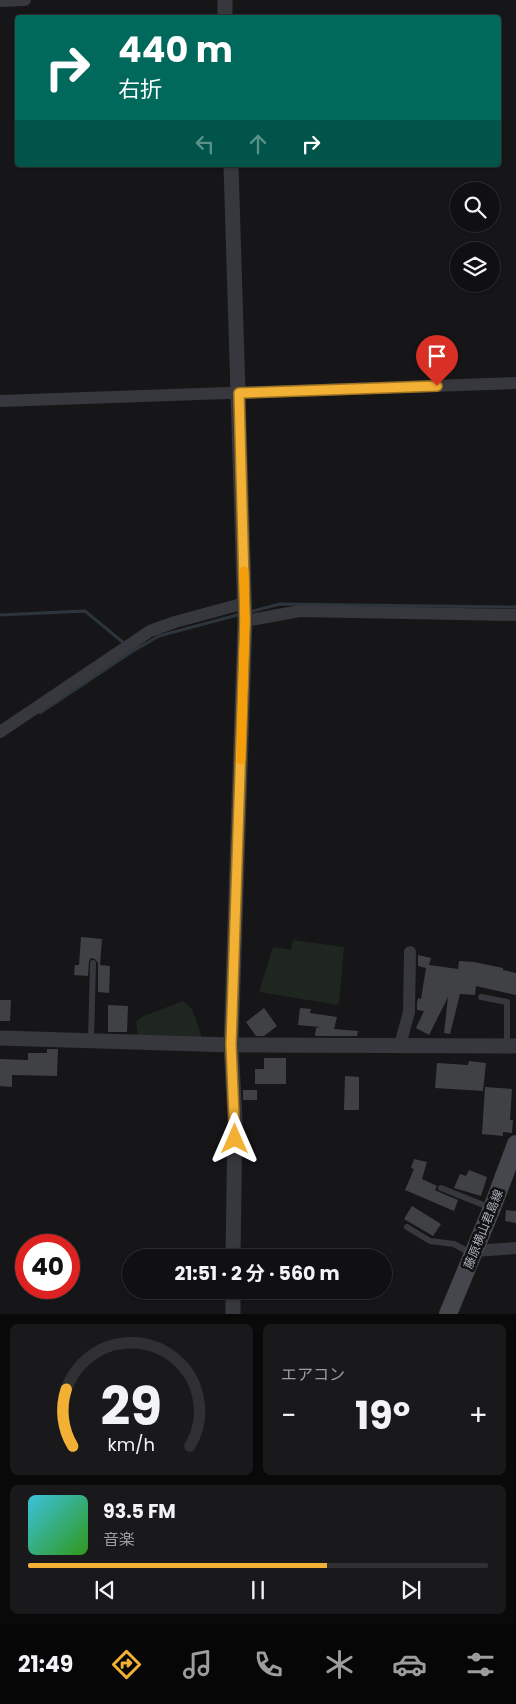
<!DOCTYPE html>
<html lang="ja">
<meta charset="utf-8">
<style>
body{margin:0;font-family:Poppins,"Noto Sans JP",sans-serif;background:#19191b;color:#f1f3f6;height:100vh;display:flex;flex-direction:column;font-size:19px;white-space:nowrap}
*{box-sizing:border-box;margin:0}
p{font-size:16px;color:#9c9d9f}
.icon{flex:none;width:28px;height:28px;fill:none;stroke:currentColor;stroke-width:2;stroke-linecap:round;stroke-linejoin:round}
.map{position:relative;height:1314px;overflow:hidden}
.drawer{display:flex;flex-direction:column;gap:10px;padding:10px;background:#09090a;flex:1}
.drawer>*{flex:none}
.top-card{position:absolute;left:15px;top:15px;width:486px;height:152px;border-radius:5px;box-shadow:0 1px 4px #0004,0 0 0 1px #303032;background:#00695c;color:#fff;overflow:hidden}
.fabs{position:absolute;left:450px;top:182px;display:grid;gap:10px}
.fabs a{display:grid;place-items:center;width:50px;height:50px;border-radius:50%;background:#101012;box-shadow:0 1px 4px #0004,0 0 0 1px #303032;font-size:25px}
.speed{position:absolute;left:15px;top:1234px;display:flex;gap:10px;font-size:25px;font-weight:700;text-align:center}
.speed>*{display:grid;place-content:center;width:65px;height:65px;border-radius:50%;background:#101012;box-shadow:0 1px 4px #0004,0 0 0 1px #303032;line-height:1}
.speed .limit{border:8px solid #d22;background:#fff;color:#111}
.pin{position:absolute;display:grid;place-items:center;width:42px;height:42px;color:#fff;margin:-51px -21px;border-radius:50% 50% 50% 0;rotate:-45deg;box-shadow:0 0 5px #0007}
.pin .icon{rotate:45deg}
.me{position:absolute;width:55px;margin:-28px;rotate:0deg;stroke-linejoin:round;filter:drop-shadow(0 0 4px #0008)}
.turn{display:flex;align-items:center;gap:18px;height:105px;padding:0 20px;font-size:22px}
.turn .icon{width:65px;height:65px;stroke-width:2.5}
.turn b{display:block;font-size:35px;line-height:42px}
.lanes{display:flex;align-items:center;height:48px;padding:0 20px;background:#0003;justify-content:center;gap:25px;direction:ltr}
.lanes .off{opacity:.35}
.big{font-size:38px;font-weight:700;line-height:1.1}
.drawer .widget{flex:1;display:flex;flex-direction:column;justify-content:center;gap:8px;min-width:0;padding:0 18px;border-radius:8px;background:#19191b}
.drawer .dial{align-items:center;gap:0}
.dial svg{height:130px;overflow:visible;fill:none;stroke:#303032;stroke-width:7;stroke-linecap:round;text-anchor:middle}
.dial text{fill:#f1f3f6;stroke:none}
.song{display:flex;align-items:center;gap:15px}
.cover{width:60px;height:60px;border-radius:8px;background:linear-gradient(135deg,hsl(190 70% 55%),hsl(110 70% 35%))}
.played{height:5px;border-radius:2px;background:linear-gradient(90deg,#f2b134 65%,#303032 65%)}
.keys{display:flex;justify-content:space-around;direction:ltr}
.heat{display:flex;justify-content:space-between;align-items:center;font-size:28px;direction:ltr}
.drawer .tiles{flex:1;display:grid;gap:10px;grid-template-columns:1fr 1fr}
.widget:last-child{grid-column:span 2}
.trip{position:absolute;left:122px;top:1249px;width:270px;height:50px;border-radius:25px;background:#101012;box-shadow:0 1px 4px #0004,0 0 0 1px #303032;font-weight:700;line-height:50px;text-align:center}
.dock{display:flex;height:80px;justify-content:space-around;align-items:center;background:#060607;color:#9c9d9f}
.dock .icon{width:35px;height:35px}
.dock .active{color:#f2b134}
.dock b{font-size:22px;color:#f1f3f6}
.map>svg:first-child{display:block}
.green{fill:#1e261f}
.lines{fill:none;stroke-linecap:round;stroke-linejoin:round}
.stream{stroke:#2c353c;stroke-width:3}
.building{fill:#404145}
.service{stroke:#37383d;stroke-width:6}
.minor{stroke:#37383d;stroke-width:12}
.tertiary{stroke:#37383d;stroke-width:15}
.secondary{stroke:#45474d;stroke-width:18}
.route-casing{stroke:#9d7322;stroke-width:12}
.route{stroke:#f2b134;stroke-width:9}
.slow{stroke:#f59e0b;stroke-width:9}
.labels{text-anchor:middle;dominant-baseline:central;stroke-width:5;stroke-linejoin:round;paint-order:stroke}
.street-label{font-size:12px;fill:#a8adb8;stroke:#111113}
</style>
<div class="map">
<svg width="516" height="1314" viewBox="0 0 516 1314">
<rect width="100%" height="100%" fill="#161618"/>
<!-- green -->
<g class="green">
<polygon points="293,940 344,947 339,1005 259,992 273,947 291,950"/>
<polygon points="183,1001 192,1009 203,1040 138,1035 136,1021 144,1016"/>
</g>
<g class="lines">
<!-- stream -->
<g class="stream">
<polyline points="249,612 280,604 516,607"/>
<polyline points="0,615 85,611 125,644"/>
<polyline points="40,713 133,651 159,636 241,614"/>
</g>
</g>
<!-- building -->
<g class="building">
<polygon points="81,937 102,939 100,965 110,966 109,993 98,992 98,963 95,959 91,958 89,961 88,976 74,975 75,965 79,965"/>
<polygon points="418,955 431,958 429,965 458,969 459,961 474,962 503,968 503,970 516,973 516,995 476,986 475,995 460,994 450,1034 444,1033 448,997 429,1035 416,1028 424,1011 417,1010 417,1003 418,998 421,999 426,968 418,966"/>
<polygon points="0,1000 11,1000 10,1021 0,1021"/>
<polygon points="108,1005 128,1006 127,1032 108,1032"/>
<polygon points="264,1008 277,1026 264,1036 256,1036 246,1022"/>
<polygon points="300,1008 311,1009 310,1013 337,1017 334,1029 358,1031 357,1036 315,1036 316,1028 320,1027 298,1025"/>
<polygon points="47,1049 58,1049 57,1076 12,1075 12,1087 0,1086 0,1059 28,1060 28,1053 47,1053"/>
<polygon points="264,1058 286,1058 286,1084 255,1084 255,1069 264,1069"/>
<polygon points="469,1061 486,1063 483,1091 435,1088 437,1063 468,1065"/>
<polygon points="345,1076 359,1077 359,1110 344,1110"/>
<polygon points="485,1087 512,1089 510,1120 513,1120 512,1133 503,1132 503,1136 482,1134"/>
<rect x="243" y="1090" width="14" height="10"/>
<polygon points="414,1159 427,1162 422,1179 437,1186 435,1190 439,1192 458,1200 454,1211 405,1190 414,1169 411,1168"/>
<polygon points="469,1170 487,1177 481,1196 454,1188 460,1174 466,1176"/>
<polygon points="412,1206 441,1224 433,1236 404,1219"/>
<polygon points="506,1210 516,1211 516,1223 505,1221"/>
</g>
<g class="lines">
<!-- service -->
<g class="service">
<polyline points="481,997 507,1002 507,1046"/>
<polyline points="91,1040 93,963"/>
<polyline points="441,1188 491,1208"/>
<polyline points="407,1227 430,1241 454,1244 465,1250 473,1251"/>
</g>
<!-- minor -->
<g class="minor">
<polyline points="0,1 25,0"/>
<polyline points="0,401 516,383"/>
<polyline points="245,621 300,611 516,615"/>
<polyline points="0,732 150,631 175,622 245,603"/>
<polyline points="400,1045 409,1012 410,952"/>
<polyline points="474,1251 516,1248"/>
</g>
<!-- tertiary -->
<g class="tertiary">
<polyline points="225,0 225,18"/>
<polyline points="231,165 245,621 231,1045 235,1120 233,1258"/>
<polyline points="0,1038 231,1045 516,1046"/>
<polyline points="233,1314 233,1290"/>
</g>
<!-- secondary -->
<polyline class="secondary" points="448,1314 492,1208 516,1144"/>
</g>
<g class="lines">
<defs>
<polyline id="route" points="235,1139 231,1045 245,621 239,393 437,386"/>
</defs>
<!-- route casing -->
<use href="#route" class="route-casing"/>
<!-- route -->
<use href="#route" class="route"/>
<!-- slow -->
<polyline class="slow" points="241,760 245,621 244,571"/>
</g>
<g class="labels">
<!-- street labels -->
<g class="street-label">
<text transform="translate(483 1229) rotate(-68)">藤原横山君島線</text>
</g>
</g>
</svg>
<div class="fabs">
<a><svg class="icon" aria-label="search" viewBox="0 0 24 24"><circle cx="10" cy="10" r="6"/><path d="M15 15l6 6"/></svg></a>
<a><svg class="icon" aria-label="layers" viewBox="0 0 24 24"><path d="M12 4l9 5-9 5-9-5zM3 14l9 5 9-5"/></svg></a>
</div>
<div class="speed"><div class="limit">40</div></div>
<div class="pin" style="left:437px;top:386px;background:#d93025"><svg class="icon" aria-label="arrive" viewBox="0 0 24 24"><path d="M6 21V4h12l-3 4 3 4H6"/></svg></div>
<svg class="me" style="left:235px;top:1139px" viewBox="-20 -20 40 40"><path d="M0-17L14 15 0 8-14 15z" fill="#f2b134" stroke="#fff" stroke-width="4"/></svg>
<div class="trip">21:51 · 2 分 · 560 m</div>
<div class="top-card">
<div class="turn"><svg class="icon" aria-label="right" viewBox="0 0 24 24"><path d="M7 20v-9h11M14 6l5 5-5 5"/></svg><div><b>440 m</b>右折</div></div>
<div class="lanes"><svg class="icon off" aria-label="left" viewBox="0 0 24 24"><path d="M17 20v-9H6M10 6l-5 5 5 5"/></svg><svg class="icon off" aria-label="ahead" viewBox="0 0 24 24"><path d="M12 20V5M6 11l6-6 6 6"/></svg><svg class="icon" aria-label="right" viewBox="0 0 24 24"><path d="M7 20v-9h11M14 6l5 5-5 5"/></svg></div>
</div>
</div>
<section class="drawer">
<div class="tiles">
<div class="widget dial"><svg viewBox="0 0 100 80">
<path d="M14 69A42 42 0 1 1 86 69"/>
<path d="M14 69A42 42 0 0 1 10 34" stroke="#f2b134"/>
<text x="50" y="56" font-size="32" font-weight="700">29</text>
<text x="50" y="72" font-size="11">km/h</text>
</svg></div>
<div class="widget"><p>エアコン</p>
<div class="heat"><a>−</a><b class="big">19°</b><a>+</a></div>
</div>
<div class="widget">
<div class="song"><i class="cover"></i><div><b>93.5 FM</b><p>音楽</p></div></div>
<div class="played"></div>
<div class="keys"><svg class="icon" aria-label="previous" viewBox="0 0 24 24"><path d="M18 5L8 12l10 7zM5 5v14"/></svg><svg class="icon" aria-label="pause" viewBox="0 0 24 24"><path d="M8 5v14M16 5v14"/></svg><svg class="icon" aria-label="next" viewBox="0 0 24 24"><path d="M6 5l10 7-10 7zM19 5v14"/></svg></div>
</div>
</div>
</section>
<nav class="dock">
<b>21:49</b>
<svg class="icon active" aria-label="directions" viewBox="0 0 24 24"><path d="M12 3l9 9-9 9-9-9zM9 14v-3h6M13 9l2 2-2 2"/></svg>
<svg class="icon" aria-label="music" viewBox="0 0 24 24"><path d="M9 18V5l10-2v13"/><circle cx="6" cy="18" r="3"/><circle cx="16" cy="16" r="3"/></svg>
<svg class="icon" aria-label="phone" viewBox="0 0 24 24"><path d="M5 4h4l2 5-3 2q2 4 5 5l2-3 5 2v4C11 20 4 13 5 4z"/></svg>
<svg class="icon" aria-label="climate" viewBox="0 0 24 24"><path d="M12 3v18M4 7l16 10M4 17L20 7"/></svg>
<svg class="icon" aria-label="car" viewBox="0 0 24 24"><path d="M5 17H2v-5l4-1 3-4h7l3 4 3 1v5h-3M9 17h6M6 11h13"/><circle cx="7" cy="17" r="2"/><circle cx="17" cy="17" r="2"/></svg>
<svg class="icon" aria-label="filters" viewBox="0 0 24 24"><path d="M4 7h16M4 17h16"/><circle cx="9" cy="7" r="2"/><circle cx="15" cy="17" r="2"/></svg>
</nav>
